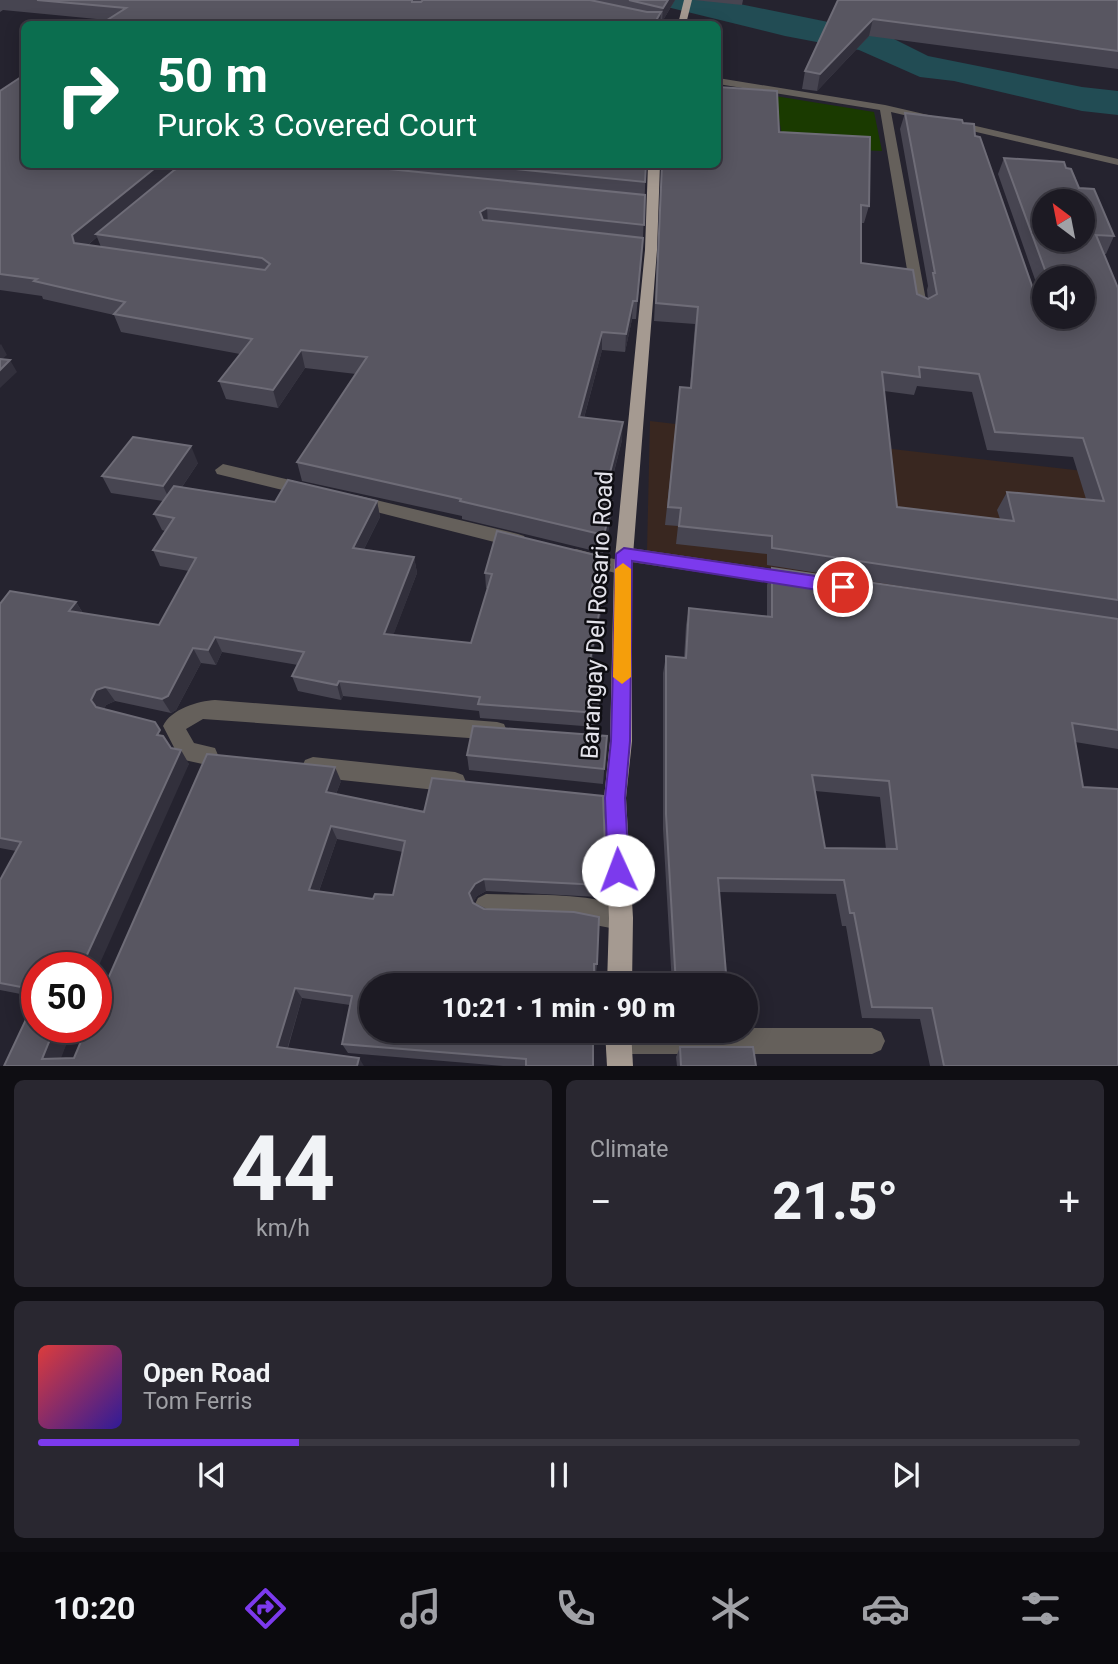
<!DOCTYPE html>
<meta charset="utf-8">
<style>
body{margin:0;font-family:Roboto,sans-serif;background:#292730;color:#f1f3f6;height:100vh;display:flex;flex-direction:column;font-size:26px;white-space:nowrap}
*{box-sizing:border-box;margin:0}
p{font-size:23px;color:#a0a1a6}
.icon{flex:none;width:38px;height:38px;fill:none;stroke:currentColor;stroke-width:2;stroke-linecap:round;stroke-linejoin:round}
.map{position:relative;height:1066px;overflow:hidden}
.drawer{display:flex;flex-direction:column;gap:14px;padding:14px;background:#0f0e13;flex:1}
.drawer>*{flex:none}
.banner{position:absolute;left:21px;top:21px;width:700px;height:147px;border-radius:10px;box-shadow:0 4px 18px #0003,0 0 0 2px #3a3841;background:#0b6e4f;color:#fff;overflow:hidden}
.needle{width:46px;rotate:328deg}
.tools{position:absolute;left:1032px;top:189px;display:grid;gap:14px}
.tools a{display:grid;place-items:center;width:63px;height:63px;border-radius:50%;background:#1c1a23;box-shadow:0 4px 18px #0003,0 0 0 2px #3a3841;font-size:35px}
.speed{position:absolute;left:21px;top:952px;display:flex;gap:14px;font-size:35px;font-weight:700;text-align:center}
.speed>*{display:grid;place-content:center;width:91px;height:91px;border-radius:50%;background:#1c1a23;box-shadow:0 4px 18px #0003,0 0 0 2px #3a3841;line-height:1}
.speed .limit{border:10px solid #d22;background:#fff;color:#111}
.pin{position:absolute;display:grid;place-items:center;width:60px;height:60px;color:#fff;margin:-30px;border:4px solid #fff;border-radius:50%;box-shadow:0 2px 7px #0007}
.me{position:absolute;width:77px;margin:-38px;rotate:358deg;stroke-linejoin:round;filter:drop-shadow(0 0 5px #0008)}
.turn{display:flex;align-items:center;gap:24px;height:147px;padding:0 21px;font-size:32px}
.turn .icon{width:91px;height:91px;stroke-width:2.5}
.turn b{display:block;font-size:49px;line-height:60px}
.big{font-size:52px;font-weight:800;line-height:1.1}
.drawer .widget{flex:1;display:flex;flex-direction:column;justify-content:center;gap:10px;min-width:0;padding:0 24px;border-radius:10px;background:#292730}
.drawer .dial{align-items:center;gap:0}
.dial b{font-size:91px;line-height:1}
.song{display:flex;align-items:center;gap:21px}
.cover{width:84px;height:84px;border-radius:10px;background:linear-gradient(135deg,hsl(0 70% 55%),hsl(250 70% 35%))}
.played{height:7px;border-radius:4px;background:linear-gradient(90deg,#7c3aed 25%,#3a3841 25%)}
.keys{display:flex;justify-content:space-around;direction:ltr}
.heat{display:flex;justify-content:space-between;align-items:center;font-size:38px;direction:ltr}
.drawer .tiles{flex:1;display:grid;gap:14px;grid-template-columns:1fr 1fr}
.widget:last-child{grid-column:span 2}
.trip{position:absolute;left:359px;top:973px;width:399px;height:70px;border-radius:35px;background:#1c1a23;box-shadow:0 4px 18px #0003,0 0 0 2px #3a3841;font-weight:800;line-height:70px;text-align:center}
.dock{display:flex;height:112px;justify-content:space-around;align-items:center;background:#0b0a0e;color:#a0a1a6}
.dock .icon{width:49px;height:49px}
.dock .on{color:#7c3aed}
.dock b{font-size:32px;color:#f1f3f6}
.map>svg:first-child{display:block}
.education{fill:#392720}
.green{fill:#1a3a00}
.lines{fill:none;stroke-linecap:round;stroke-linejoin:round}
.river{fill:#224c54;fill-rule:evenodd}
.minor{fill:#65605b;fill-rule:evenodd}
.major{fill:#a59a91;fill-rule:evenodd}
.wall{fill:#474551;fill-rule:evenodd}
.shaded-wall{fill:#32303c}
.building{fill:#585661;stroke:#6e6c77;stroke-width:2;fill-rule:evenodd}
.route{fill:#7c3aed;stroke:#51269a;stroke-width:2}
.slow{fill:#f59e0b}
.labels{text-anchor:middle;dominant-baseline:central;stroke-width:5;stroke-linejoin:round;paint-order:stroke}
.street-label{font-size:24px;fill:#e4e3eb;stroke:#0e0d12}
</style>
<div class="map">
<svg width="1118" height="1066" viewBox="0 0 1118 1066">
<rect width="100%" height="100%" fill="#25232f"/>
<!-- education -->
<polygon class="education" points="650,421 1118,475 1118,616 647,551"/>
<!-- green -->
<polygon class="green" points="775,96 874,112 882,151 784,147"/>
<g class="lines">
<!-- river -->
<polygon class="river" points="663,0 720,0 882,33 928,56 1082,87 1118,91 1118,115 1082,111 954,81 920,77 859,50 785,36 667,7"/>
<!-- minor -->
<g class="minor">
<polygon points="718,78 885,105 1118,159 1118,165 891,112 928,311 921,315 914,311 880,110 718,84"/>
<polygon points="223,464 307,484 315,490 307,496 217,474 215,470"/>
<polygon points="355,495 518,534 524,536 527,541 524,546 518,548 349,505 347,501 349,497"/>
<polygon points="624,547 793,572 799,574 802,579 799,584 793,586 624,561 618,559 615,554 618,549"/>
<polygon points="576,549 629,563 632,568 629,573 623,575 570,561 567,556 570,551"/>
<path d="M215,700L497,722L504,724L507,731L504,738L497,740L203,719L186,729L194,743L215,748L218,755L215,762L207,765L180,759L163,726C171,709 198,701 215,700Z"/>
<polygon points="313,757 455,772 463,775 466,782 463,789 455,792 313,777 305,774 302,767 305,760"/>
<path d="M486,894C532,896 586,891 630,909L633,918L630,927L621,930L574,921L486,918L478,914L474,906L478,898Z"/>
<polygon points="746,1028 872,1028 881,1032 885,1041 881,1050 872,1054 618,1054 609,1050 605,1041 611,1031 746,1031"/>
</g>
<!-- major -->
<g class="major">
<polygon points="684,0 692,0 686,24 678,24"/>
<polygon points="648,164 660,164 657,250 632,568 632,741 626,798 633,918 632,985 607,985 609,918 604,798 610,741 614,568 645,250"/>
<polygon points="605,1031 631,1031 633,1066 607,1066"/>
</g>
</g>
<!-- wall -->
<g class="wall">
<polygon points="0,0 675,0 662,22 107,20 3,10 0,12"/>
<polygon points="694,0 743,0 742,5"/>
<polygon points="838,0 1118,0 1118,69 869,36 817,91 802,89 805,71"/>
<path d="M0,91L24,164H646L643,238L636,319H632L625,352L602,350L584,418L622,440L607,500L612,501L611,519L603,553L462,519V516L302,481L297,462L356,374L305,368L278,408L226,399L219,381L240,354L121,332L114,315L43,299L42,296L0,290ZM97,237L101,247L88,245Z"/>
<path d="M905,113L963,123L975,136L1045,323L1051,326L1048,317H1083V278H1045V308L998,174L1004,158L1066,168L1114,236L1106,254H1104L1118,288V749L1075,742L1118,1066H930L920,1019L862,1018L846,926H842L836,894L719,892L727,985H672L663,829V673L666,656L684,658L686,625L689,608L767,616V585L772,568L1066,612L767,565V554L676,544L678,526L665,525L680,387L690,388L695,324L654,321L662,164H718L779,132L869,206L864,223H861V263L928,299L927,290L928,286L900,129ZM917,386L972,392L987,450L1073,457L1086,499L1007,492L997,510L1000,519L897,507L884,391L914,395ZM815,791L880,797L886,849L825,848Z"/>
<path d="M198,463L182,487L275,502L377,501L380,517L364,549L414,557L417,573L393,635L471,643L488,589L486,588L485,573L599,556L598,572L594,591L603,593L602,608L589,676L601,692L596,727L480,718L479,711L343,696L341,700L298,691L292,676L298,665L222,652L216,665L201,663L176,710L171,713L115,701L106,705L104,709L171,748L189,764L37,968V1027H73L60,1059L74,1058L341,781L336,794L605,845L599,897L486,891L477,896L473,902L597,964L596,974H594L593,1066H503L348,1053L342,1044L350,1005L302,998L288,1048L4,1066L36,997L0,990V880L16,851L0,848V604L76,602L83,613L159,625L189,571L160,566L153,550L165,531L162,530L154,514L163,501L111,493L102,476ZM337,839L403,852L393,895L373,899L319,891Z"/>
<polygon points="607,736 603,784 469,770 467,755"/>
<polygon points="680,1047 756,1066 677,1066 676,1057"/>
</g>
<!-- shaded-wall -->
<g class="shaded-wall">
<polygon points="668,0 675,0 662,22 663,8"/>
<polygon points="661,12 660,24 654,24"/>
<polygon points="873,19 869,36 817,91 820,74"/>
<polygon points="160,164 194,164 96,234 97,237 79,252 74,243 72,235"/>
<polygon points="487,208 488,225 481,229 480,212"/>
<polygon points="633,301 632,319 625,352 626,334"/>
<polygon points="602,332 602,350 579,436 579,417"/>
<polygon points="1,344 7,355 0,361 0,345"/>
<polygon points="301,350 305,368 278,408 273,390"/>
<polygon points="10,360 17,372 0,388 0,370"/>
<polygon points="623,422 622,440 602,518 603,500"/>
<polygon points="191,446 198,463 171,503 163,486"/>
<polygon points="377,501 380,517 357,563 353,548"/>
<polygon points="612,501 611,519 603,553 604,535"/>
<polygon points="599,556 598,572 590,606 591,591"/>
<polygon points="414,557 417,573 388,649 384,634"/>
<polygon points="603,593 602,608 586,691 587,676"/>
<polygon points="76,602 85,617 69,611"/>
<polygon points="215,637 222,652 216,665 208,650"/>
<polygon points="193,648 201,663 176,710 171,713 162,699"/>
<polygon points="602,678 601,692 596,727 597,713"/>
<polygon points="339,681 343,696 341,700 337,685"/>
<polygon points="105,687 115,701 106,705 102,714 106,721 91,700 96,690"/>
<polygon points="181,750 189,764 96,972 96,968 81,968"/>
<polygon points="335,767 341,781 331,806 326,792"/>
<polygon points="331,826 337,839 315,902 309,890"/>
<polygon points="484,879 486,891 477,896 472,905 469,893 475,884"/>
<polygon points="295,988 302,998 285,1056 277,1047"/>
<polygon points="55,1027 73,1027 58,1066 42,1059"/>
<polygon points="359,1058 364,1066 357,1066"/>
</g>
<!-- building -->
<g class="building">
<polygon points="37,0 412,0 412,2 421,2 423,0 590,0 647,12 661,12 654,24 101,24 126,8"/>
<polygon points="629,0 668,0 663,8"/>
<polygon points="838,0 1118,0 1118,51 873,19 820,74 805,71"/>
<polygon points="24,75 24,164 160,164 72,235 74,243 265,270 270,264 262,258 96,234 173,171 185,164 339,164 645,195 644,225 487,208 480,212 483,220 643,238 637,301 633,301 626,334 602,332 579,417 623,422 603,500 612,501 604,535 460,501 461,499 297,462 367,357 301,350 273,390 219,381 252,339 114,314 125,302 34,281 37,279 0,274 0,91"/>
<path d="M718,87L777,91L779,132L870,137L869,206L861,205V263L913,270L917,294L928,299L937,294L933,273H935L905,113L962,120L963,123L974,124L975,136L980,137L1045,323L1055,329L1062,327L1064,321L1062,317H1083V278H1048L1004,158L1064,162L1066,168L1071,169L1079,188L1094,189L1114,236L1096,235L1118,288V600L772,548V536L679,526L681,508L668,507L680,387L691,388L698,307L656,303L662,164H718ZM1045,201H1083V240H1045ZM919,367L979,374L995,432L1083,438L1104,501L1007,492L1014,521L897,507L882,372L920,377Z"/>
<polygon points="467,164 573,164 571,168 576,164 646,164 645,182"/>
<polygon points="0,359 10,360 0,370"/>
<polygon points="133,437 191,446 163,486 102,476"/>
<polygon points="288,480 377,501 353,548 414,557 384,634 471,643 492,574 485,573 497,531 599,556 591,591 603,593 587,676 602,678 597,713 478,704 480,697 339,681 337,685 292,676 304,652 215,637 208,650 193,648 168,696 162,699 105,687 96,690 91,700 96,707 155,722 160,730 157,735 163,736 171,748 181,750 81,968 37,968 37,990 0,983 0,880 21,842 0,838 0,604 10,591 76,602 69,611 159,625 196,558 153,550 174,518 154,514 174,486 275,502"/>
<path d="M772,568L1118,619V730L1072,723L1083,787L1118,789V1066H944L932,1008L872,1007L854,913H850L844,880L718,878L727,985H676L666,814V656L686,658L689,608L772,617ZM812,775L889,781L897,849L825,848Z"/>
<polygon points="473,726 607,736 604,769 467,755"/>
<path d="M207,754L335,767L326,792L424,812L432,778L603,796L605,845L600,885L484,879L475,884L469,893L473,903L484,909L574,912L599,917L597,964H594V985H371V1031H593V1066H526V1059L342,1044L352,996L295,988L277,1047L359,1058L357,1066H4L37,996V1027H55L42,1059L74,1058L87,1027H96V1006ZM331,826L405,841L393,895L375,894L373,899L309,890Z"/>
<polygon points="680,1047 753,1047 756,1066 681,1066"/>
</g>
<!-- route -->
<polygon class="route" points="624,548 843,580 852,587 843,594 632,561 630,741 625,798 629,870 626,877 618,881 611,877 608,870 605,798 611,741 616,554"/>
<!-- slow -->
<polygon class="slow" points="623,563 631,569 631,677 622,684 613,677 615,569"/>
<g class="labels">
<!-- street labels -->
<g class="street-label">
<text transform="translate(597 615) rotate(-87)">Barangay Del Rosario Road</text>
</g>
</g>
</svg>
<div class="tools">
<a><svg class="needle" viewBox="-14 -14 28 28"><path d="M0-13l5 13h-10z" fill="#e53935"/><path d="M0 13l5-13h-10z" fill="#a0a1a6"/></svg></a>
<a><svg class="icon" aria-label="sound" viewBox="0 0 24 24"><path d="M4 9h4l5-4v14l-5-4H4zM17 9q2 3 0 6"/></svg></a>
</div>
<div class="speed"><div class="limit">50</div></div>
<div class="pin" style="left:843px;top:587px;background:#d93025"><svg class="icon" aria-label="arrive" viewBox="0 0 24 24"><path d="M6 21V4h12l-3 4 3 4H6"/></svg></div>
<svg class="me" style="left:618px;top:870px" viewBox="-20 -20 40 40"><circle r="19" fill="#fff"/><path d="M0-13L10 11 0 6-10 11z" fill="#7c3aed"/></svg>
<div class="trip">10:21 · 1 min · 90 m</div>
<div class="banner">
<div class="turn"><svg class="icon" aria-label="right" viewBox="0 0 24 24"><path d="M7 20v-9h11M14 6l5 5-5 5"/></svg><div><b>50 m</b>Purok 3 Covered Court</div></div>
</div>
</div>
<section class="drawer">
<div class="tiles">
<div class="widget dial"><b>44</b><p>km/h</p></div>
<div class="widget"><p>Climate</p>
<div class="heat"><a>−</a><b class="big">21.5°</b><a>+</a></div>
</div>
<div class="widget">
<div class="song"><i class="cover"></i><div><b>Open Road</b><p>Tom Ferris</p></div></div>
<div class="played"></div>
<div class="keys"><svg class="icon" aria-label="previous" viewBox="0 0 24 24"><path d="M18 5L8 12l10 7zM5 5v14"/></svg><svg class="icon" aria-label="pause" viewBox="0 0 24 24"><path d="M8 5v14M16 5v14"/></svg><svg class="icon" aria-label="next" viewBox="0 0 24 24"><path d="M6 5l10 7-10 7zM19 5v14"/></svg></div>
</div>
</div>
</section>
<nav class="dock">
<b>10:20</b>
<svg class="icon on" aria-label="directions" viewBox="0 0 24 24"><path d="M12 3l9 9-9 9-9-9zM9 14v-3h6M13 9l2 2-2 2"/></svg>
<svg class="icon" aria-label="music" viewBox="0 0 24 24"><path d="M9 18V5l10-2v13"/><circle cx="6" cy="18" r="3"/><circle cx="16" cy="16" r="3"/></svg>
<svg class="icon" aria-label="phone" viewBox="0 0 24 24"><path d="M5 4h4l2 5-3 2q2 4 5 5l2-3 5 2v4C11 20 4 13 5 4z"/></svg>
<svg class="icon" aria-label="climate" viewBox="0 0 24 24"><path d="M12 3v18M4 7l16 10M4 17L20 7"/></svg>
<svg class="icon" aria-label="car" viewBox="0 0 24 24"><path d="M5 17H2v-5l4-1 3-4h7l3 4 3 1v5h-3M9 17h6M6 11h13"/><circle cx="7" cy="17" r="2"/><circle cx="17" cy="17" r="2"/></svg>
<svg class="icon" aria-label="filters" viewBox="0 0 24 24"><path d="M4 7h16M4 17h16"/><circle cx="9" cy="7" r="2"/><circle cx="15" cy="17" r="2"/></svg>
</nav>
